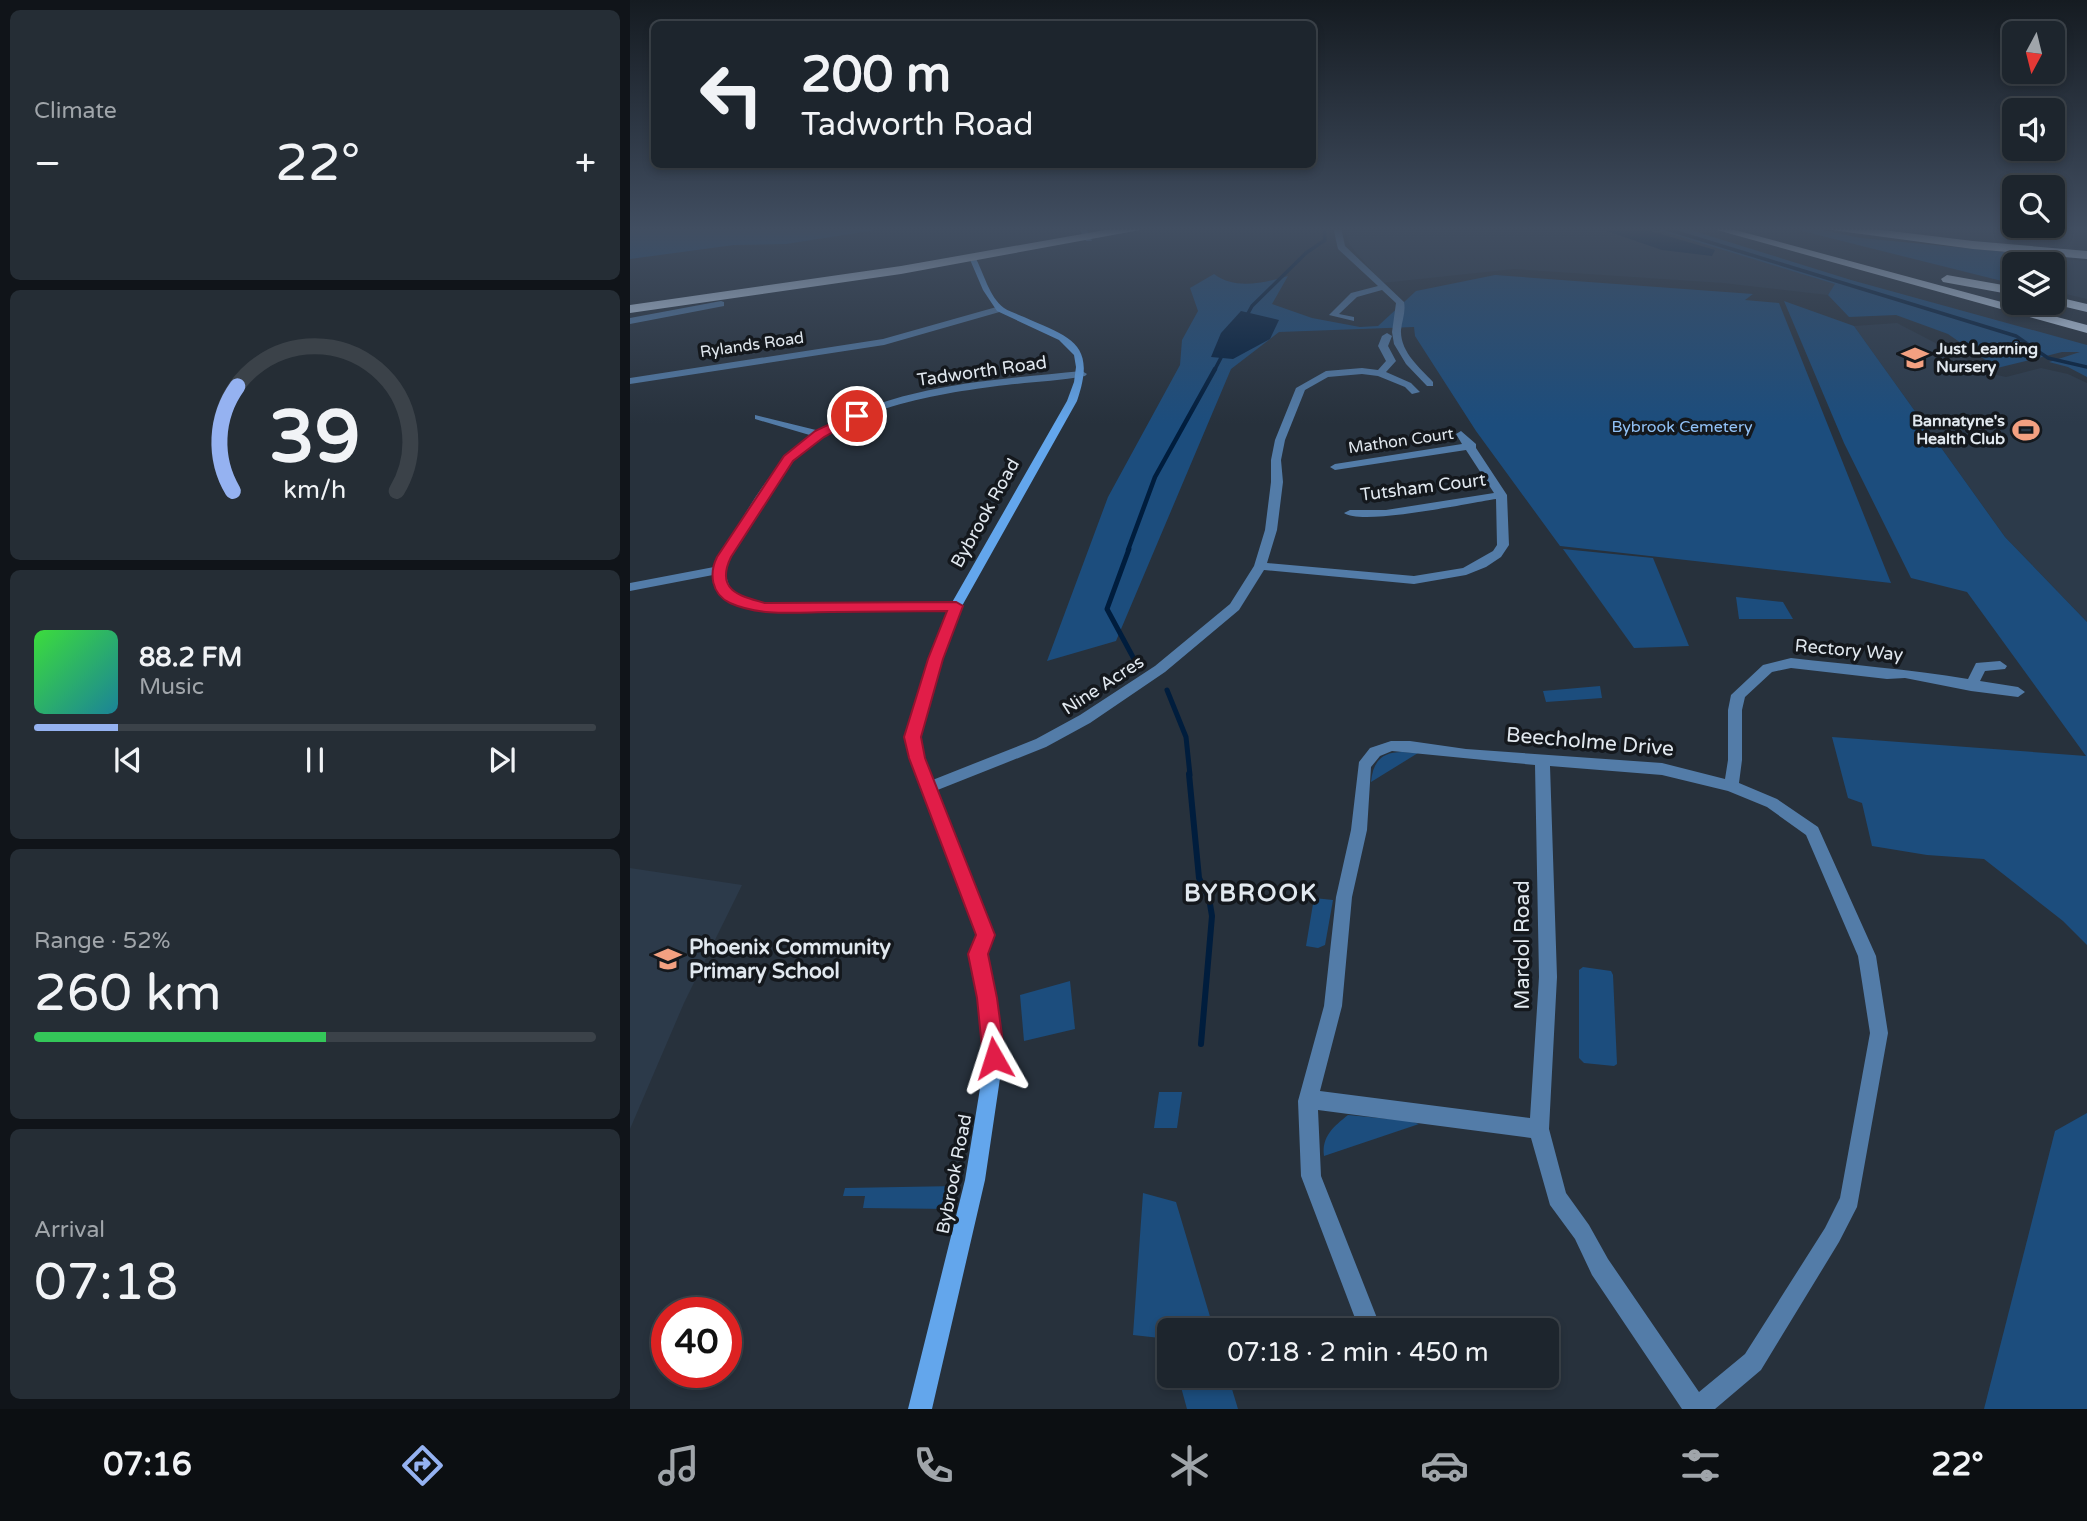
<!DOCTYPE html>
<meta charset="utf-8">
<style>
body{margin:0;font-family:"Varela Round",sans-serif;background:#252d35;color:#f1f3f6;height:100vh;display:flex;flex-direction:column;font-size:26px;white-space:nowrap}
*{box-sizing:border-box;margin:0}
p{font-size:23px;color:#a0a5aa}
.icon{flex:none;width:38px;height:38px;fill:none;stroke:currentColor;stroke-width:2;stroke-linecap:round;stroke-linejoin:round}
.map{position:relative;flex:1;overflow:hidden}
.panel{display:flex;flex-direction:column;gap:10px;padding:10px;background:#101419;width:630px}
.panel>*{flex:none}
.banner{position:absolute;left:21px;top:21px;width:665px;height:147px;border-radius:10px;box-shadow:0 4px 10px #0003,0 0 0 2px #3b4249;background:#1d252d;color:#f1f3f6;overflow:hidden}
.needle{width:46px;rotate:187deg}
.controls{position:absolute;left:1372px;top:21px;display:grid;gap:14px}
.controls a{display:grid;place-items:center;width:63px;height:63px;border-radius:10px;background:#1d252d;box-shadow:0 4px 10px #0003,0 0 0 2px #3b4249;font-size:35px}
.speed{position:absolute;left:21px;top:1297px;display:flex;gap:14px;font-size:35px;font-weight:700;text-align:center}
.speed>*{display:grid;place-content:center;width:91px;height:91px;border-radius:50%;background:#1d252d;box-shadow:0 4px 10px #0003,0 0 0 2px #3b4249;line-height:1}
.speed .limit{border:10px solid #d22;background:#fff;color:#111}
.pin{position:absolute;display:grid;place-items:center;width:60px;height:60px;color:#fff;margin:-30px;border:4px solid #fff;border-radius:50%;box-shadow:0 2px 7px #0007}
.me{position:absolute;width:77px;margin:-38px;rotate:354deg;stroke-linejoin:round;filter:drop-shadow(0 0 5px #0008)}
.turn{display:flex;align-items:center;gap:24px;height:147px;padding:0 35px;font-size:32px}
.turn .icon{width:91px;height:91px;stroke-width:2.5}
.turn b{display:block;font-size:49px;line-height:60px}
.big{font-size:52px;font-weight:600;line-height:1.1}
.panel .widget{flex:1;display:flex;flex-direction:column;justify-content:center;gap:10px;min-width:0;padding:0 24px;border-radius:10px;background:#252d35}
.panel .dial{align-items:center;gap:0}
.dial svg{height:182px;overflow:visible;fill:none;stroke:#3b4249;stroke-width:7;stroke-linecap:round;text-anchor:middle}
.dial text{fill:#f1f3f6;stroke:none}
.song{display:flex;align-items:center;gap:21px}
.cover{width:84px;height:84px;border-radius:10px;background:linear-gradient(135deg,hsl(120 70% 55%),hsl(190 70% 35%))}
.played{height:7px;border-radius:4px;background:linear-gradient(90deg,#95b2f1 15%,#3b4249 15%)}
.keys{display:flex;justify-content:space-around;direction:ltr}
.heat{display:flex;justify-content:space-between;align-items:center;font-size:38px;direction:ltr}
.charge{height:10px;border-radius:5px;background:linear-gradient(90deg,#34c759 52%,#3b4249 0)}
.trip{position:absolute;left:527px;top:1318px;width:402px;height:70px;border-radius:10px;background:#1d252d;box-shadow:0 4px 10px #0003,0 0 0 2px #3b4249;font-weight:600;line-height:70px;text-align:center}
.tabs{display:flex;height:112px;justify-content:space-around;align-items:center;background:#0c0f12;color:#a0a5aa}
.tabs .icon{width:49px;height:49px}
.tabs .on{color:#95b2f1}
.tabs b{font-size:32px;color:#f1f3f6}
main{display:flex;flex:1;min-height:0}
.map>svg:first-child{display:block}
.built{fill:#2c3a4a}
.green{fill:#1c4d7d}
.water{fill:#001d3d}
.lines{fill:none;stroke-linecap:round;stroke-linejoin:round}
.stream-far3{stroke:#001d3d;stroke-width:3.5}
.stream-far2{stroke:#001d3d;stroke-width:4.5}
.stream-far1{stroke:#001d3d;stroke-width:5}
.stream{stroke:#001d3d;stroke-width:6}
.street{fill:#537ca8;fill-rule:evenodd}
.secondary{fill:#63a6ec;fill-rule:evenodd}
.highway{fill:#cde0f6;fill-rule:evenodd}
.route{fill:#e11d48;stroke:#92132f;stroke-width:2}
.labels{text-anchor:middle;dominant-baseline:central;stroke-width:7;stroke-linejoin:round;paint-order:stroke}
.far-street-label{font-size:16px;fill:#e1e8ef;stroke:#14181d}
.far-poi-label{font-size:16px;font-weight:bold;fill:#e1e8ef;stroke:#14181d;text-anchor:start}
.far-park-label{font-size:16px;fill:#92c2f7;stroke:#14181d}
.street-label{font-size:18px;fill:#e1e8ef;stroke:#14181d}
.near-street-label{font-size:21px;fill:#e1e8ef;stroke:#14181d}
.near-poi-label{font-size:21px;font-weight:bold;fill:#e1e8ef;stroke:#14181d;text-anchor:start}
.district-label{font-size:24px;font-weight:bold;letter-spacing:2px;fill:#e1e8ef;stroke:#14181d}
</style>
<main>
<section class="panel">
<div class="widget"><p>Climate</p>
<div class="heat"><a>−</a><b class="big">22°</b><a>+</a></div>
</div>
<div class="widget dial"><svg viewBox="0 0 100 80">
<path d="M14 69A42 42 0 1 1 86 69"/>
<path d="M14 69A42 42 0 0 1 16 23" stroke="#95b2f1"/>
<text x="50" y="56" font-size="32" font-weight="700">39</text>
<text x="50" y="72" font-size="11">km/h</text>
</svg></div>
<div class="widget">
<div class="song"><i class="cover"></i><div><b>88.2 FM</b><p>Music</p></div></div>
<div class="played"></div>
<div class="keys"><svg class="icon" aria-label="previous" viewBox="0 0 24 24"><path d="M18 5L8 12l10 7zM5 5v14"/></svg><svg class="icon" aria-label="pause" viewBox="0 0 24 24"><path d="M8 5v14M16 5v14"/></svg><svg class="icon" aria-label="next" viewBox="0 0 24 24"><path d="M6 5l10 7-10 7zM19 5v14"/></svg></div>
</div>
<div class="widget"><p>Range · 52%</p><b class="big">260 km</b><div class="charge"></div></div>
<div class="widget"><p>Arrival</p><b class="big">07:18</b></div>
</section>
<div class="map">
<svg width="1457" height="1409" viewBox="0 0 1457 1409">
<rect width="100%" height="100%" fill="#27313c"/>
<!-- built -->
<g class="built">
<polygon points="714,227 1021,227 1206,284 1198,295 1093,283 884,269 752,283 719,244"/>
<polygon points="1376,256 1457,261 1457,299 1423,291 1423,264 1384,264"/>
<polygon points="1267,323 1367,375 1376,377 1411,368 1438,374 1457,383 1457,622 1375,537 1224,326"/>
<polygon points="0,868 112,885 54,1003 0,1129"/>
</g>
<!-- green -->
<g class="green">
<polygon points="0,227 265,227 156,244 104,245 0,259"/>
<polygon points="1018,227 1051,227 1221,280 1457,345 1457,377 1438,367 1419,362 1450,352 1432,352 1367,368 1318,334 1266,315 1219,317 1198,295 1205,284"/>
<polygon points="1156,227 1178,227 1231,238 1366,251 1380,253 1395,264 1384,264 1384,284"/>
<path d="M584,274C605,290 633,283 658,276L642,304L682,318L730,327L748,326L786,291L865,275L1123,294L1115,300L1149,303L1261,583L930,546L846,431L785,336L784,327L649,332L601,369L486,641L417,661L478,497L550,365L552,340L568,311L560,288Z"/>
<polygon points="1154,301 1224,326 1375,537 1457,622 1457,945 1433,921 1354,859 1297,855 1242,846 1232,803 1218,798 1202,737 1456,756 1337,592 1281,578 1214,443"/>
<polygon points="933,549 1023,558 1059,646 1004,648"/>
<polygon points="1106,597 1153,602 1163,619 1109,619"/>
<polygon points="970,686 972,698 916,702 913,691"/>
<path d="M772,752L788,753L741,782C743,761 752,752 772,752Z"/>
<polygon points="684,898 703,900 695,945 688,948 676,946"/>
<polygon points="953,967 981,971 983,975 987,1064 984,1066 954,1063 949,1058 949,970"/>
<polygon points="440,981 445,1029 394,1041 390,995"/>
<polygon points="529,1092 552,1092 547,1128 524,1128"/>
<polygon points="1457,1113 1457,1409 1354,1409 1425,1131"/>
<path d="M718,1115L780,1121L789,1124L694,1156C691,1137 704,1126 718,1115Z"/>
<polygon points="327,1186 322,1209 233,1208 235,1196 213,1196 215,1188"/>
<polygon points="513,1193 546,1202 584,1330 539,1330 539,1339 503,1335"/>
<polygon points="548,1376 598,1376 608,1409 557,1409"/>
</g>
<!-- water -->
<g class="water">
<polygon points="965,227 1007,227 1085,250 1082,256 1032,250"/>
<polygon points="611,311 649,320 640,339 603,359 581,357 591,333"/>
</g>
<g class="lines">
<!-- stream-far3 -->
<g class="stream-far3">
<polyline points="1030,227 1386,336 1418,358 1457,367"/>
<polyline points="616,317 622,306 676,253 695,240 694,227"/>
<polyline points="584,371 594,352"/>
</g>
<!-- stream-far2 -->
<polyline class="stream-far2" points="498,550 525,477 585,369"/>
<!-- stream-far1 -->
<g class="stream-far1">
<polyline points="499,549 477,609 504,659"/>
<polyline points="537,690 556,737 560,775"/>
</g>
<!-- stream -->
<polyline class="stream" points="559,774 569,878 579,898 582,916 571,1044"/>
<!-- street -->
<g class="street">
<polygon points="448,227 456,227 462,241 456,241"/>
<path d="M703,227H711L715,246L774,302C776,312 772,320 771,330C770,352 790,368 803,382V386H797L776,364L764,344L762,332L766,303L752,290L727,297L709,314L724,317V321L699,315L721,293L748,286L708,249Z"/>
<polygon points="91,301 94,302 94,306 0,324 0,318"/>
<polygon points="370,306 374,309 373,311 254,345 0,384 0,378 253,339"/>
<path d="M757,333L762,336L758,346L766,361L756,372L781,383L790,392L782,394L775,387L748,376L732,374L698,377L675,390L655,440L651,460L653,482L647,530L637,563L784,576L833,568L863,551L867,545L866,499C839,503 732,526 714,513L720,510H756L864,493L836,450L705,470L700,467L705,464L832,444L826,434L831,431L846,444V448L877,495L879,545L871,557L856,567L836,575L784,584L634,570L609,610L535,672L460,723L416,747L305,791H295L292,787L295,783L406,739L450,715L525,666L600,604L624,566L635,530L641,482V460L645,440L666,388L696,371L732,368L748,370L756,361L748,346L752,336Z"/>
<path d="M452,371L457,374L455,376C429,381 402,382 376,385C302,394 200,410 153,474C131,504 113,538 94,570L101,591L109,596L135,604L326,602L332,606L330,609L135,612L101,602L91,596L83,575L0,591V583L84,567C111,523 138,463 183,436L125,419V415L190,431C266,384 365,380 452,371Z"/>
<path d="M1161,658C1220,665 1279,669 1338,679L1346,663L1370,661L1377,666L1375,669L1355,671L1350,681L1388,687L1395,692L1388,697L1341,691L1275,678L1257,679L1161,668L1142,672L1115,697L1112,710V760L1109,783L1147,799L1188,827L1246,956L1258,1033L1227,1207L1209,1242L1131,1370L1085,1409H1052L962,1275L945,1239L920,1205L901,1138L688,1110L691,1176L747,1318L744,1326L736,1329L728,1326L671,1176L668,1101L694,1006L706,897L721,830L729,762L740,748L761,741H780L836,749L1032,763L1095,779L1098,760V710L1101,695L1133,665ZM762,751L905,765L909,977L900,1118L690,1091L712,1006L722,897L737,830L741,767L750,756ZM920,766L1032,775L1098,791L1137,807L1176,835L1228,956L1240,1033L1210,1198L1195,1228L1115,1354L1069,1392L978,1259L959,1225L936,1193L919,1129L927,977Z"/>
</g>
<!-- secondary -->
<path class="secondary" d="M338,255L345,257C354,273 359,297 374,308C380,312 388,314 394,317C441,338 467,343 447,401L332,606L313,659L289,737L294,758L365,935L357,954L366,998L373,1058L355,1180L302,1409H278L335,1180L355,1058L348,998L339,954L347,935L280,758L275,737L299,659L320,606L437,401L444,382L446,367L444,355L429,340L367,311L353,290Z"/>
<!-- highway -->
<g class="highway">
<polygon points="492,227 516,227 510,230 271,274 0,313 0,305 271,266"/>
<polygon points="1076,227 1094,227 1457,325 1457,333"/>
<polygon points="1196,227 1228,227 1343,241 1457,251 1457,259 1343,249 1202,230"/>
<polygon points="1317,275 1384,287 1384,295 1313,282 1311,279"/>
<polygon points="1423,296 1457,304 1457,312 1419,303 1423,303"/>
</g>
</g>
<!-- sky -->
<linearGradient id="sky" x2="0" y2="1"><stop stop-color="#151b21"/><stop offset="0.54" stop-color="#414e61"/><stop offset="1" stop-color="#414e61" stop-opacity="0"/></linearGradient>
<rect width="1457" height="424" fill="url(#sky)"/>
<!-- route -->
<path class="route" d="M223,413L232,416L194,437L163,461L101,557C85,590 109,596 135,603L326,602L333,606L313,659L291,737L295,758L365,935L358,954L367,998L375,1058L372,1065L364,1068L356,1065L353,1058L347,998L338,954L346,935L279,758L274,737L298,659L317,611C279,611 240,612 202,612C169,612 131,617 100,603C81,594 79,573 87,557L154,456L185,431Z"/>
<!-- icons -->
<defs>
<symbol id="school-bare" viewBox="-9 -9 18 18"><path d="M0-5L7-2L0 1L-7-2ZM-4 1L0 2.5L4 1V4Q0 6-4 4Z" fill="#f3a081" stroke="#14181d" stroke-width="2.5" paint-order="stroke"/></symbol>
<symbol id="stadium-bare" viewBox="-9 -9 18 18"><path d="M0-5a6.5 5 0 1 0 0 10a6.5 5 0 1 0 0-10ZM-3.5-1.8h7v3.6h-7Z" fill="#f3a081" stroke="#14181d" stroke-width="2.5" paint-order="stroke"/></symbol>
</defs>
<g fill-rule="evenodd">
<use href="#school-bare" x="1266" y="339" width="38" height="38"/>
<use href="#stadium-bare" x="1377" y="411" width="38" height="38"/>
<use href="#school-bare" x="19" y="940" width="38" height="38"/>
</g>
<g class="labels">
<!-- far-street labels -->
<g class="far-street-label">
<text transform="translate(122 345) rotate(-8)">Rylands Road</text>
<text transform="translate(771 441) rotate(-8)">Mathon Court</text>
</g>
<!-- far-poi labels -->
<g class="far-poi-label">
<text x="1306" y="349">Just Learning<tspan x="1306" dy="18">Nursery</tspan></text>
<text x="1375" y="421" text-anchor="end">Bannatyne's<tspan x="1375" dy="18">Health Club</tspan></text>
</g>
<!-- far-park labels -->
<g class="far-park-label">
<text x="1052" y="427">Bybrook Cemetery</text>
</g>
<!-- street labels -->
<g class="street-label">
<text transform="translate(352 371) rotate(-8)">Tadworth Road</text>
<text transform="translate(793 487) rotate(-7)">Tutsham Court</text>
<text transform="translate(355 513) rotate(-61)">Bybrook Road</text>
<text transform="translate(1219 650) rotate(5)">Rectory Way</text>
<text transform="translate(473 685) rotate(-33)">Nine Acres</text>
<text transform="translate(324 1174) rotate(-79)">Bybrook Road</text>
</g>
<!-- near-street labels -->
<g class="near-street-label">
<text transform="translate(960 742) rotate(5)">Beecholme Drive</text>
<text transform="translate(892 945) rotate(-90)">Mardol Road</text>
</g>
<!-- near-poi labels -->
<g class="near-poi-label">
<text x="59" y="947">Phoenix Community<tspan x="59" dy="24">Primary School</tspan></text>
</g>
<!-- district labels -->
<g class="district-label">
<text x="621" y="893">BYBROOK</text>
</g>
</g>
</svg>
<div class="controls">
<a><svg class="needle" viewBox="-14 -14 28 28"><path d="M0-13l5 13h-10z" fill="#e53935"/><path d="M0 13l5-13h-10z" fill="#a0a5aa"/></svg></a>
<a><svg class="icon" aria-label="sound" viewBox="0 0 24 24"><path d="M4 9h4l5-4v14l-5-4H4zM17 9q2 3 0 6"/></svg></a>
<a><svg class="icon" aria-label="search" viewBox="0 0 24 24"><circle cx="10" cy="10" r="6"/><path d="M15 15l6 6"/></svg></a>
<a><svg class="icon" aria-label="layers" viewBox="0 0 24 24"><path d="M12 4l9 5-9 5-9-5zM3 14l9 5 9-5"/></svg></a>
</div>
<div class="speed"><div class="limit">40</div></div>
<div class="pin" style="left:227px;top:416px;background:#d93025"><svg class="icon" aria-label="arrive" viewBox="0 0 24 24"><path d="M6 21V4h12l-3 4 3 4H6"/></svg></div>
<svg class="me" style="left:364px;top:1058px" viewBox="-20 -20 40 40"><path d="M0-17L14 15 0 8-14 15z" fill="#e11d48" stroke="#fff" stroke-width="4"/></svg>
<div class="trip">07:18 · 2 min · 450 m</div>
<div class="banner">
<div class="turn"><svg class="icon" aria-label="left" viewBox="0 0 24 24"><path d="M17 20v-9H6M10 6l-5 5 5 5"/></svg><div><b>200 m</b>Tadworth Road</div></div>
</div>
</div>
</main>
<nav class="tabs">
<b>07:16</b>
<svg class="icon on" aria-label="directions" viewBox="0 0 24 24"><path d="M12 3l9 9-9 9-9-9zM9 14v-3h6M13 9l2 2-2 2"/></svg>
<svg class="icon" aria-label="music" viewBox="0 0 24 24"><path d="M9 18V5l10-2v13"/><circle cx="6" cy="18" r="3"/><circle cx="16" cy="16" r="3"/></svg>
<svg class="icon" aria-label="phone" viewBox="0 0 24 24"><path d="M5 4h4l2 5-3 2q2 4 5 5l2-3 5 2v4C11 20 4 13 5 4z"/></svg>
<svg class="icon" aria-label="climate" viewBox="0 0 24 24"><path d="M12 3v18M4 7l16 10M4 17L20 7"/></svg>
<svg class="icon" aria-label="car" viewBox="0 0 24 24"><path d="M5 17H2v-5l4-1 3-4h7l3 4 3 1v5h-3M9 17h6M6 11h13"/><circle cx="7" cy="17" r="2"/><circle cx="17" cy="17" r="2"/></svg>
<svg class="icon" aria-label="filters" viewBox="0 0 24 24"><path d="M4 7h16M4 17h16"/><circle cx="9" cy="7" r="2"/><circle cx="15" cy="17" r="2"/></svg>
<b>22°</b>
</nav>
